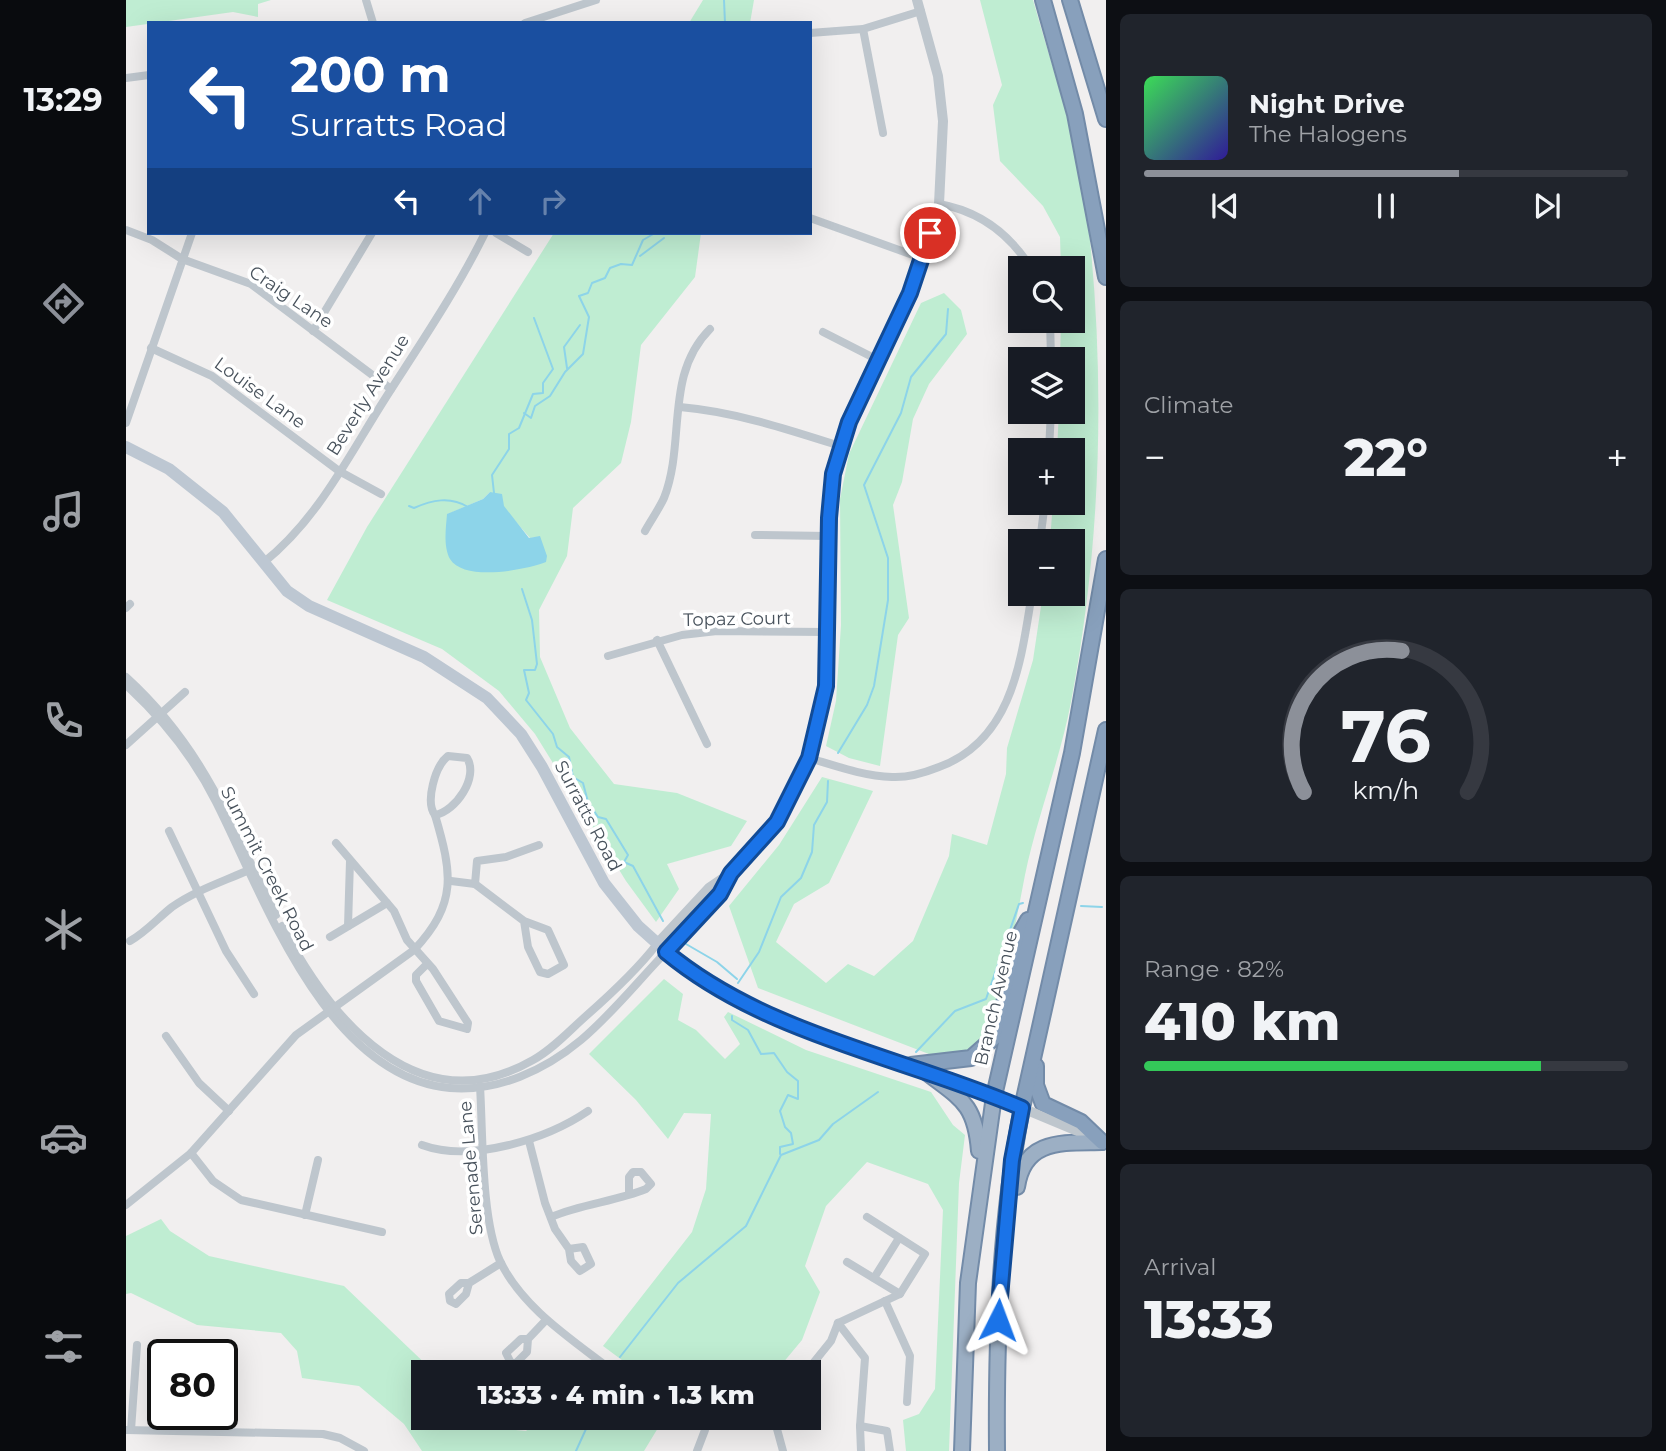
<!DOCTYPE html>
<meta charset="utf-8">
<style>
body{margin:0;font-family:Montserrat,sans-serif;background:#20242c;color:#f1f3f6;height:100vh;display:flex;flex-direction:column;font-size:26px;white-space:nowrap}
*{box-sizing:border-box;margin:0}
p{font-size:23px;color:#9ea1a6}
.icon{flex:none;width:38px;height:38px;fill:none;stroke:currentColor;stroke-width:2;stroke-linecap:round;stroke-linejoin:round}
.map{position:relative;flex:1;overflow:hidden}
.sheet{display:flex;flex-direction:column;gap:14px;padding:14px;background:#0d0f14;width:560px}
.sheet>*{flex:none}
.top-card{position:absolute;left:21px;top:21px;width:665px;height:214px;border-radius:0px;box-shadow:0 7px 28px #0002;background:#1a4fa0;color:#fff;overflow:hidden}
.buttons{position:absolute;left:882px;top:256px;display:grid;gap:14px}
.buttons a{display:grid;place-items:center;width:77px;height:77px;border-radius:0px;background:#171b24;box-shadow:0 7px 28px #0002;font-size:35px}
.speed{position:absolute;left:21px;top:1339px;display:flex;gap:14px;font-size:35px;font-weight:700;text-align:center}
.speed>*{display:grid;place-content:center;width:91px;height:91px;border-radius:50%;background:#171b24;box-shadow:0 7px 28px #0002;line-height:1}
.speed .limit{border:4px solid #111;border-radius:10px;background:#fff;color:#111}
.pin{position:absolute;display:grid;place-items:center;width:60px;height:60px;color:#fff;margin:-30px;border:4px solid #fff;border-radius:50%;box-shadow:0 2px 7px #0007}
.me{position:absolute;width:77px;margin:-38px;rotate:3deg;stroke-linejoin:round;filter:drop-shadow(0 0 5px #0008)}
.turn{display:flex;align-items:center;gap:24px;height:147px;padding:0 28px;font-size:32px}
.turn .icon{width:91px;height:91px;stroke-width:2.5}
.turn b{display:block;font-size:49px;line-height:60px}
.lanes{display:flex;align-items:center;height:66px;padding:0 28px;background:#0003;justify-content:center;gap:35px;direction:ltr}
.lanes .off{opacity:.35}
.big{font-size:52px;font-weight:800;line-height:1.1}
.sheet .card{flex:1;display:flex;flex-direction:column;justify-content:center;gap:10px;min-width:0;padding:0 24px;border-radius:10px;background:#20242c}
.sheet .dial{align-items:center;gap:0}
.dial svg{height:182px;overflow:visible;fill:none;stroke:#363941;stroke-width:7;stroke-linecap:round;text-anchor:middle}
.dial text{fill:#f1f3f6;stroke:none}
.song{display:flex;align-items:center;gap:21px}
.cover{width:84px;height:84px;border-radius:10px;background:linear-gradient(135deg,hsl(130 70% 55%),hsl(250 70% 35%))}
.played{height:7px;border-radius:4px;background:linear-gradient(90deg,#8c9099 65%,#363941 65%)}
.keys{display:flex;justify-content:space-around;direction:ltr}
.heat{display:flex;justify-content:space-between;align-items:center;font-size:38px;direction:ltr}
.charge{height:10px;border-radius:5px;background:linear-gradient(90deg,#34c759 82%,#363941 0)}
.trip{position:absolute;left:285px;top:1360px;width:410px;height:70px;border-radius:0px;background:#171b24;box-shadow:0 7px 28px #0002;font-weight:800;line-height:70px;text-align:center}
main{display:flex;flex:1;min-height:0}
.dock{display:flex;flex-direction:column;width:126px;justify-content:space-around;align-items:center;background:#090b0e;color:#9ea1a6}
.dock .icon{width:49px;height:49px}
.dock .active{color:#8c9099}
.dock b{font-size:32px;color:#f1f3f6}
.map>svg:first-child{display:block}
.green{fill:#bfedd2;fill-rule:evenodd}
.water{fill:#8dd4e9}
.lines{fill:none;stroke-linecap:round;stroke-linejoin:round}
.stream{stroke:#8dd4e9;stroke-width:2}
.trunk-casing{stroke:#738ba8;stroke-width:18}
.motorway-casing{stroke:#738ba8;stroke-width:18}
.minor{stroke:#bec6cd;stroke-width:8}
.tertiary{stroke:#bec6cd;stroke-width:10}
.secondary{stroke:#bdc7d2;stroke-width:12}
.trunk{stroke:#9cafc4;stroke-width:14}
.motorway{stroke:#88a0bc;stroke-width:14}
.route-casing{stroke:#114b97;stroke-width:18}
.route{stroke:#1a73e8;stroke-width:12}
.labels{text-anchor:middle;dominant-baseline:central;stroke-width:7;stroke-linejoin:round;paint-order:stroke}
.street-label{font-size:18px;fill:#48525c;stroke:#fff}
</style>
<main>
<nav class="dock">
<b>13:29</b>
<svg class="icon active" aria-label="directions" viewBox="0 0 24 24"><path d="M12 3l9 9-9 9-9-9zM9 14v-3h6M13 9l2 2-2 2"/></svg>
<svg class="icon" aria-label="music" viewBox="0 0 24 24"><path d="M9 18V5l10-2v13"/><circle cx="6" cy="18" r="3"/><circle cx="16" cy="16" r="3"/></svg>
<svg class="icon" aria-label="phone" viewBox="0 0 24 24"><path d="M5 4h4l2 5-3 2q2 4 5 5l2-3 5 2v4C11 20 4 13 5 4z"/></svg>
<svg class="icon" aria-label="climate" viewBox="0 0 24 24"><path d="M12 3v18M4 7l16 10M4 17L20 7"/></svg>
<svg class="icon" aria-label="car" viewBox="0 0 24 24"><path d="M5 17H2v-5l4-1 3-4h7l3 4 3 1v5h-3M9 17h6M6 11h13"/><circle cx="7" cy="17" r="2"/><circle cx="17" cy="17" r="2"/></svg>
<svg class="icon" aria-label="filters" viewBox="0 0 24 24"><path d="M4 7h16M4 17h16"/><circle cx="9" cy="7" r="2"/><circle cx="15" cy="17" r="2"/></svg>
</nav>
<div class="map">
<svg width="980" height="1451" viewBox="0 0 980 1451">
<rect width="100%" height="100%" fill="#f1efef"/>
<!-- green -->
<g class="green">
<polygon points="0,0 145,0 132,4 132,17 107,12 0,27"/>
<polygon points="577,0 628,0 624,23 563,23"/>
<path d="M854,0H907C925,64 948,129 959,195C980,363 977,535 945,702C934,760 911,817 899,875C891,917 883,959 871,1001C868,1011 867,1024 862,1033C852,1052 827,1055 808,1056L632,988L603,906L653,845L696,777L747,791L703,883L668,904L650,942L700,983L722,964L748,976L787,941L823,856L826,834L861,845L880,774L881,748L907,660L917,593H947V541H924L927,502H947V450H931L933,411H947V359H934L935,320H947V268H935L934,237L917,206L874,161L867,105L876,85Z"/>
<path d="M428,233H575L569,277L515,345L505,422L495,463L447,508L441,556L413,610L414,657L444,728L488,784L551,793L621,821L605,846L541,864L553,889L530,922L500,881L409,734L373,691L316,649L201,600L241,527ZM364,492L404,538L414,537L322,553V514L357,499Z"/>
<polygon points="818,293 835,310 841,334 803,384 787,419 776,482 767,505 783,618 772,635 754,766 723,758 700,746 710,701 715,625 714,499 723,454 795,303"/>
<polygon points="538,979 557,994 552,1020 570,1030 599,1059 614,1044 598,1017 602,1012 680,1050 805,1092 827,1125 839,1135 833,1183 823,1451 780,1451 777,1420 793,1414 809,1389 817,1210 802,1184 741,1162 700,1206 679,1266 694,1292 676,1340 651,1370 512,1372 477,1346 566,1232 580,1189 585,1114 558,1113 542,1139 510,1100 463,1054"/>
<polygon points="35,1219 44,1231 83,1256 218,1286 308,1372 298,1372 298,1418 355,1418 367,1428 400,1431 413,1418 527,1418 535,1423 518,1451 296,1451 278,1424 233,1386 176,1378 171,1351 155,1333 71,1325 5,1293 0,1294 0,1236"/>
</g>
<!-- water -->
<path class="water" d="M364,492L376,494L378,506L403,538L414,536L421,556L420,562C399,570 338,582 324,559C317,546 320,528 321,514L357,499Z"/>
<g class="lines">
<!-- stream -->
<g class="stream">
<polyline points="598,0 599,23"/>
<polyline points="514,256 538,238"/>
<polyline points="441,368 438,347 454,325"/>
<polyline points="398,413 405,418 409,406 424,396 439,372 457,354 463,317 453,296 462,293 466,283 479,278 484,268 495,264 506,265 517,240 529,233"/>
<polyline points="368,493 366,475 383,449 383,434 393,428 407,394 417,393 417,383 427,369 408,318"/>
<path d="M283,506L288,508C306,500 324,496 342,507"/>
<polyline points="396,589 406,620 411,664 409,670 398,670 403,693 400,700 427,734 431,747 443,757 447,777 457,783 462,802 472,817 480,819 502,855 498,862 507,866 537,921"/>
<polyline points="712,753 741,705 748,686 762,600 762,558 738,485 775,413 785,377 820,334 822,309"/>
<polyline points="955,906 976,907"/>
<polyline points="560,944 591,962 611,979"/>
<polyline points="612,983 633,952 655,897 675,878 686,852 688,825 701,802 702,781"/>
<polyline points="606,1016 606,1020 622,1030 635,1054 648,1053 661,1072 672,1081 672,1099 662,1095 654,1111 659,1127 665,1133 667,1144 654,1147 654,1154"/>
<polyline points="790,1052 829,1011 860,999 893,904 897,903"/>
<polyline points="494,1357 552,1283 620,1226 655,1155 693,1140 707,1124 752,1092"/>
<polyline points="450,1451 465,1418"/>
</g>
<defs>
<g id="trunk">
<path d="M795,1068C832,1098 849,1100 853,1151"/>
<path d="M891,1187C898,1138 938,1143 976,1142"/>
<polyline points="836,1451 842,1283 868,1096"/>
<path d="M871,1451C870,1336 874,1221 896,1108"/>
</g>
<g id="motorway">
<polyline points="917,0 949,114 980,277"/>
<polyline points="944,0 980,119"/>
<polyline points="785,1065 845,1058 871,1035 893,936 902,920"/>
<polyline points="910,1066 910,1085 917,1104 955,1122 976,1142"/>
<polyline points="868,1096 946,753 980,559"/>
<polyline points="896,1108 980,730"/>
</g>
</defs>
<!-- trunk casing -->
<use href="#trunk" class="trunk-casing"/>
<!-- motorway casing -->
<use href="#motorway" class="motorway-casing"/>
<!-- minor -->
<g class="minor">
<polyline points="240,0 247,23"/>
<polyline points="399,23 470,0"/>
<polyline points="737,29 757,133"/>
<polyline points="684,33 737,29 795,11"/>
<polyline points="0,78 23,75"/>
<path d="M813,204C853,211 883,233 905,268"/>
<polyline points="684,218 798,259"/>
<polyline points="0,230 26,240 56,259 125,284 265,389"/>
<polyline points="370,233 402,252"/>
<polyline points="924,320 925,359"/>
<polyline points="187,331 246,233"/>
<polyline points="697,332 752,360"/>
<polyline points="25,348 86,376 213,471 255,494"/>
<path d="M554,407C610,412 660,429 714,446"/>
<polyline points="0,423 66,233"/>
<polyline points="923,450 925,411"/>
<path d="M519,531C525,520 533,509 538,498C560,442 538,375 584,329"/>
<polyline points="629,535 702,536"/>
<polyline points="914,541 919,502"/>
<path d="M137,563C191,520 221,459 257,402C292,347 330,292 359,233"/>
<polyline points="0,608 4,604"/>
<polyline points="531,640 581,744"/>
<polyline points="482,656 556,635 591,631 701,632"/>
<path d="M0,677C78,748 104,824 150,915"/>
<path d="M0,685C36,718 68,758 90,802C138,897 200,1077 324,1088C372,1092 419,1070 455,1040C486,1014 512,981 540,952"/>
<polyline points="0,745 59,692"/>
<path d="M322,756L341,758C353,777 330,811 309,815C299,802 309,766 322,756Z"/>
<path d="M683,758C710,766 738,776 766,777C783,778 798,773 813,767C887,740 895,660 906,593"/>
<polyline points="43,831 100,951 128,994"/>
<polyline points="210,843 268,911 281,940 307,969 342,1023 341,1029 313,1021 290,981 290,975 300,965"/>
<polyline points="325,881 349,884 398,921 422,930 438,965 422,974 414,972 402,947 398,921"/>
<polyline points="349,884 351,861 380,857 413,845"/>
<path d="M156,926C205,1020 292,1126 407,1060C427,1049 443,1031 460,1016C485,994 511,970 531,944"/>
<polyline points="222,926 224,861"/>
<polyline points="204,937 261,903"/>
<path d="M4,941C20,932 32,918 46,907C70,890 99,881 125,869"/>
<polyline points="40,1036 73,1083 103,1111"/>
<path d="M354,1086C357,1134 355,1219 374,1261C397,1309 447,1340 488,1372"/>
<polyline points="403,1141 419,1203 429,1229 443,1249 445,1261 454,1271 465,1264 457,1247 443,1249"/>
<path d="M296,1145C345,1163 421,1139 462,1111"/>
<polyline points="65,1153 87,1181 115,1200 256,1232"/>
<path d="M0,1205L65,1153L170,1035L288,950C332,903 326,873 309,815"/>
<polyline points="179,1215 192,1160"/>
<path d="M425,1217C456,1204 491,1201 520,1189L525,1184L515,1172H507L503,1177V1192"/>
<polyline points="721,1262 774,1294"/>
<polyline points="748,1278 773,1238"/>
<polyline points="343,1283 335,1283 323,1294 324,1301 330,1304 340,1294 343,1283 375,1263"/>
<polyline points="759,1301 784,1356 781,1402"/>
<polyline points="712,1323 774,1294 799,1254 741,1217"/>
<polyline points="712,1323 739,1358 734,1426"/>
<polyline points="402,1339 401,1352 390,1363 385,1363 380,1353 395,1339 402,1339 420,1320"/>
<polyline points="680,1372 705,1341 712,1323"/>
<polyline points="648,1418 657,1451"/>
<polyline points="0,1430 197,1434 214,1438 238,1451"/>
<polyline points="5,1430 11,1345"/>
<polyline points="571,1451 579,1430 580,1418"/>
<polyline points="735,1451 734,1426 761,1431 764,1451"/>
</g>
<!-- tertiary -->
<g class="tertiary">
<polyline points="531,944 583,888 605,873 651,822 675,778 693,725 701,663 703,518 707,473 723,422 784,293 798,259 813,204 817,121 812,76 791,0"/>
<polyline points="540,952 594,894 603,876"/>
<polyline points="896,1108 968,1138"/>
</g>
<!-- secondary -->
<polyline class="secondary" points="0,447 43,469 97,512 161,591 183,606 298,657 361,698 395,734 416,767 478,883 512,926 561,970 587,987 657,1020 896,1108"/>
<!-- trunk -->
<use href="#trunk" class="trunk"/>
<!-- motorway -->
<use href="#motorway" class="motorway"/>
</g>
<g class="lines">
<defs>
<path id="route" d="M804,233L784,293L723,422L707,474L703,518L700,686L683,758L651,822L605,873L594,894L540,952C640,1035 778,1057 896,1108L886,1160L872,1320"/>
</defs>
<!-- route casing -->
<use href="#route" class="route-casing"/>
<!-- route -->
<use href="#route" class="route"/>
</g>
<g class="labels">
<!-- street labels -->
<g class="street-label">
<text transform="translate(165 297) rotate(34)">Craig Lane</text>
<text transform="translate(134 393) rotate(36)">Louise Lane</text>
<text transform="translate(242 395) rotate(-58)">Beverly Avenue</text>
<text transform="translate(611 619) rotate(-1)">Topaz Court</text>
<text transform="translate(462 816) rotate(62)">Surratts Road</text>
<text transform="translate(141 869) rotate(63)">Summit Creek Road</text>
<text transform="translate(870 998) rotate(-77)">Branch Avenue</text>
<text transform="translate(345 1168) rotate(-95)">Serenade Lane</text>
</g>
</g>
</svg>
<div class="buttons">
<a><svg class="icon" aria-label="search" viewBox="0 0 24 24"><circle cx="10" cy="10" r="6"/><path d="M15 15l6 6"/></svg></a>
<a><svg class="icon" aria-label="layers" viewBox="0 0 24 24"><path d="M12 4l9 5-9 5-9-5zM3 14l9 5 9-5"/></svg></a>
<a>+</a>
<a>−</a>
</div>
<div class="speed"><div class="limit">80</div></div>
<div class="pin" style="left:804px;top:233px;background:#d93025"><svg class="icon" aria-label="arrive" viewBox="0 0 24 24"><path d="M6 21V4h12l-3 4 3 4H6"/></svg></div>
<svg class="me" style="left:872px;top:1320px" viewBox="-20 -20 40 40"><path d="M0-17L14 15 0 8-14 15z" fill="#1a73e8" stroke="#fff" stroke-width="4"/></svg>
<div class="trip">13:33 · 4 min · 1.3 km</div>
<div class="top-card">
<div class="turn"><svg class="icon" aria-label="left" viewBox="0 0 24 24"><path d="M17 20v-9H6M10 6l-5 5 5 5"/></svg><div><b>200 m</b>Surratts Road</div></div>
<div class="lanes"><svg class="icon" aria-label="left" viewBox="0 0 24 24"><path d="M17 20v-9H6M10 6l-5 5 5 5"/></svg><svg class="icon off" aria-label="ahead" viewBox="0 0 24 24"><path d="M12 20V5M6 11l6-6 6 6"/></svg><svg class="icon off" aria-label="right" viewBox="0 0 24 24"><path d="M7 20v-9h11M14 6l5 5-5 5"/></svg></div>
</div>
</div>
<section class="sheet">
<div class="card">
<div class="song"><i class="cover"></i><div><b>Night Drive</b><p>The Halogens</p></div></div>
<div class="played"></div>
<div class="keys"><svg class="icon" aria-label="previous" viewBox="0 0 24 24"><path d="M18 5L8 12l10 7zM5 5v14"/></svg><svg class="icon" aria-label="pause" viewBox="0 0 24 24"><path d="M8 5v14M16 5v14"/></svg><svg class="icon" aria-label="next" viewBox="0 0 24 24"><path d="M6 5l10 7-10 7zM19 5v14"/></svg></div>
</div>
<div class="card"><p>Climate</p>
<div class="heat"><a>−</a><b class="big">22°</b><a>+</a></div>
</div>
<div class="card dial"><svg viewBox="0 0 100 80">
<path d="M14 69A42 42 0 1 1 86 69"/>
<path d="M14 69A42 42 0 0 1 57 7" stroke="#8c9099"/>
<text x="50" y="56" font-size="32" font-weight="700">76</text>
<text x="50" y="72" font-size="11">km/h</text>
</svg></div>
<div class="card"><p>Range · 82%</p><b class="big">410 km</b><div class="charge"></div></div>
<div class="card"><p>Arrival</p><b class="big">13:33</b></div>
</section>
</main>
